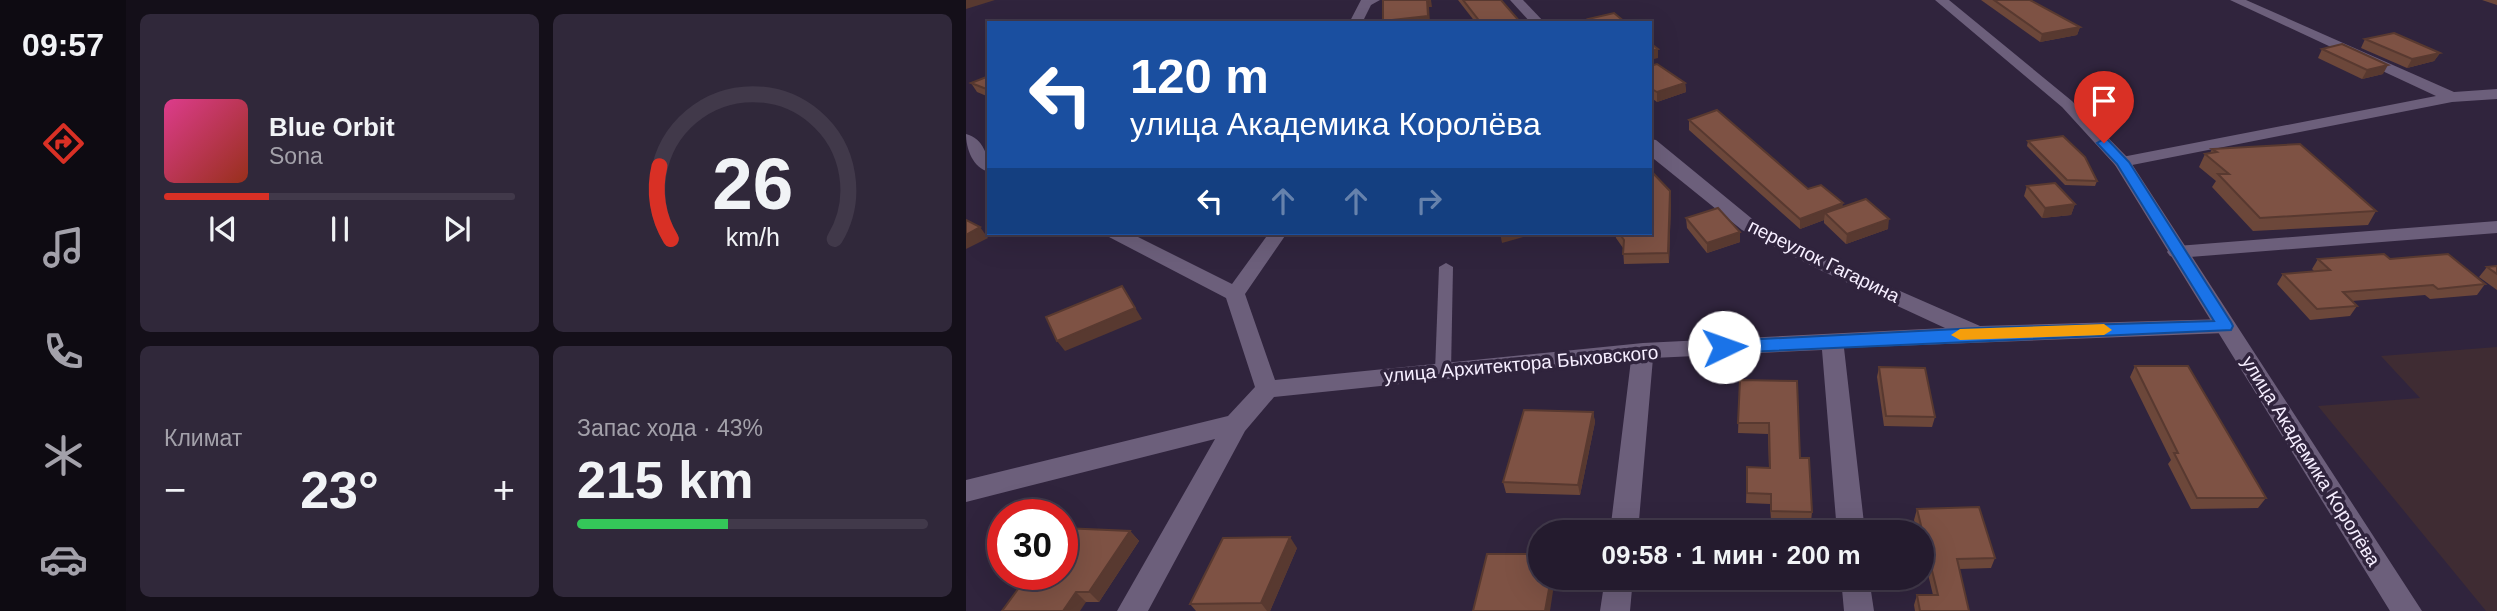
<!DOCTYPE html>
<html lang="ru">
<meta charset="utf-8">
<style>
body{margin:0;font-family:Arial,sans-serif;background:#30283a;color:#f1f3f6;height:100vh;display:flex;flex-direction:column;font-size:26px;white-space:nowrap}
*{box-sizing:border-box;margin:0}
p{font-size:23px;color:#a3a1aa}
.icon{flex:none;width:38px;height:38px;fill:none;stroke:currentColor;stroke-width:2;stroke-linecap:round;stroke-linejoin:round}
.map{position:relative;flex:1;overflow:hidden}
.panel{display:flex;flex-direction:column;gap:14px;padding:14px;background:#140f19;width:840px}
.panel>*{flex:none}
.top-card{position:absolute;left:21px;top:21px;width:665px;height:214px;border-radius:0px;box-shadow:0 7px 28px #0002,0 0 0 2px #41394a;background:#1a4fa0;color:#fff;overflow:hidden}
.speed{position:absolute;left:21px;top:499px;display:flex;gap:14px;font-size:35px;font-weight:700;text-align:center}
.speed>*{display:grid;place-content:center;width:91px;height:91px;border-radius:50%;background:#241b2e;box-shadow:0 7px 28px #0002,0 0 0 2px #41394a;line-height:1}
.speed .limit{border:10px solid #d22;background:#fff;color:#111}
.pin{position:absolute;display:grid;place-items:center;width:60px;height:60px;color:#fff;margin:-72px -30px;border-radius:50% 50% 50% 0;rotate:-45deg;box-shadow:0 0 7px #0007}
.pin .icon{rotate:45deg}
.me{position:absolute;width:77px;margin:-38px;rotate:87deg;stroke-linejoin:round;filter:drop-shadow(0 0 5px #0008)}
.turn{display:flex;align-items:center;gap:24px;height:147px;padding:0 28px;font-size:32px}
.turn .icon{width:91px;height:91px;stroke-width:2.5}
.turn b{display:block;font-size:49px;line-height:60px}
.lanes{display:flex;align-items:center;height:66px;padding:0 28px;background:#0003;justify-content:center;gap:35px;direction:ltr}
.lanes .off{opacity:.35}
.big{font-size:52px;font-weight:700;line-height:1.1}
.panel .card{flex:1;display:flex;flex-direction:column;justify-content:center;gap:10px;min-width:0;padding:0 24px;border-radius:10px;background:#30283a}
.panel .dial{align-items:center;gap:0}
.dial svg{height:182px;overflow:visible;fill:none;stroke:#41394a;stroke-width:7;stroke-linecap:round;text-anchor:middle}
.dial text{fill:#f1f3f6;stroke:none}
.song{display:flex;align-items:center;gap:21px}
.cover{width:84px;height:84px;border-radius:10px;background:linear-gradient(135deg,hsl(330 70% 55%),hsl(10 70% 35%))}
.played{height:7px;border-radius:4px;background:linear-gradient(90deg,#d93025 30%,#41394a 30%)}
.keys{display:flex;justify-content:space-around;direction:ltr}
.heat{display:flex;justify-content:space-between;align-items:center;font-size:38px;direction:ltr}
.charge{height:10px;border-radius:5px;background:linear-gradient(90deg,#34c759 43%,#41394a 0)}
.panel .tiles{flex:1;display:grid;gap:14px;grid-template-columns:repeat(2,1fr)}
.trip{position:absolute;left:562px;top:520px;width:406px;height:70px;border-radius:35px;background:#241b2e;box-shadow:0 7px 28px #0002,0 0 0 2px #41394a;font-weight:700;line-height:70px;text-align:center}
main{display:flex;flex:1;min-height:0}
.tabs{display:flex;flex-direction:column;width:126px;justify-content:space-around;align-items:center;background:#0e0b12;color:#a3a1aa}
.tabs .icon{width:49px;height:49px}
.tabs .selected{color:#d93025}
.tabs b{font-size:32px;color:#f1f3f6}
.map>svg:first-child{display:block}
.industrial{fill:#3f2c33}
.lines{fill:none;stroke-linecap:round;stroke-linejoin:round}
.service{fill:#6c5f7b;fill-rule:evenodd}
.minor{fill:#6c5f7b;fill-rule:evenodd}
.tertiary{fill:#6c5f7b;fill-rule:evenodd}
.wall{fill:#6c473a}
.shaded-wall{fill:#583930}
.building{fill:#7e5244;stroke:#583930;stroke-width:2}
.route{fill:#1a73e8;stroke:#114b97;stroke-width:2}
.slow{fill:#f59e0b}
.labels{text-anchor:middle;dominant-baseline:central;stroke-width:7;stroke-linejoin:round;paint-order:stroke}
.street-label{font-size:19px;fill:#f6eeff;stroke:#30243d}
</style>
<main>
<nav class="tabs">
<b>09:57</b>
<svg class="icon selected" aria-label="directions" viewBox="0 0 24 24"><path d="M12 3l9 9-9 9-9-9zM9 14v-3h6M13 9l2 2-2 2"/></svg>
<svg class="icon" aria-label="music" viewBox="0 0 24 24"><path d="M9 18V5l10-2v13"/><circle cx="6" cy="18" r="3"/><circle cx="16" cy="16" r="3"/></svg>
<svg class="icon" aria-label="phone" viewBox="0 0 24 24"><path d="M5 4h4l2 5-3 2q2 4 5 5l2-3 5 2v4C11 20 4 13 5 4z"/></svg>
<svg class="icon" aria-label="climate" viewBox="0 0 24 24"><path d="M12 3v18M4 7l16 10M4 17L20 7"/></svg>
<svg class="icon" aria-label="car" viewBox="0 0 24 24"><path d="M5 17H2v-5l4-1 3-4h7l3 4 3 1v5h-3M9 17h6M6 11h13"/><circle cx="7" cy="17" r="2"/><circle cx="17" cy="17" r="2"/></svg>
</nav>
<section class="panel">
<div class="tiles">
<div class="card">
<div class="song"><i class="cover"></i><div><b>Blue Orbit</b><p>Sona</p></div></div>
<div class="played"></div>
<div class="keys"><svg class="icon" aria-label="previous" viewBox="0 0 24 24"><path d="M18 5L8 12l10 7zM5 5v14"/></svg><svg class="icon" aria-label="pause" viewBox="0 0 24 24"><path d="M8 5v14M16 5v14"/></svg><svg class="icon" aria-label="next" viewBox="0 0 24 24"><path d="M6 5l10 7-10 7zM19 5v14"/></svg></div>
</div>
<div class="card dial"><svg viewBox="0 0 100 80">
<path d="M14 69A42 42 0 1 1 86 69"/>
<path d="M14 69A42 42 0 0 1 9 37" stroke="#d93025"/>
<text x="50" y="56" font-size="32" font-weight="700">26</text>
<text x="50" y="72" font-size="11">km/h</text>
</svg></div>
<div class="card"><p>Климат</p>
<div class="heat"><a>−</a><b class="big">23°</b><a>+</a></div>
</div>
<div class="card"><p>Запас хода · 43%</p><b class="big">215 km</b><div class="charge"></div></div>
</div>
</section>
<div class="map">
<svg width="1531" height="611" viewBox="0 0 1531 611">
<rect width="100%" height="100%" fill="#30243d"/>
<!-- industrial -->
<polygon class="industrial" points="1531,347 1531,611 1520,611 1352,406 1454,398 1415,356"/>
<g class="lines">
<!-- service -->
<polygon class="service" points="480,263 487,267 485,371 482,375 472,375 469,371 473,267"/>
<!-- minor -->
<g class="minor">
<polygon points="395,0 414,0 405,5 396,23 383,23"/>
<polygon points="544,0 557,0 579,23 565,23"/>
<polygon points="1264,0 1280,0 1488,92 1531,89 1531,99 1486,102 1156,167 1150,166 1147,162 1150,158 1156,157 1470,96"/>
<path d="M0,134C17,138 23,157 23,172C7,168 0,149 0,134Z"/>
<polygon points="684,139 690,140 790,222 870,263 1014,326 1259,319 1267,321 1270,326 1267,331 1259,333 878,348 899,532 871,532 856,350 687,358 672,532 644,532 665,360 308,397 279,431 182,611 151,611 249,439 0,502 0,480 262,416 289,387 260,298 143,237 141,233 164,233 266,284 303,233 321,233 279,294 309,380 677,343 979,328 856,271 776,230 688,159 684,154"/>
<polygon points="1531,221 1531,233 1211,258 1204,256 1201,252 1204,248 1211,246"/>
<polygon points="639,578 667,578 664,611 634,611"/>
<polygon points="875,578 903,578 908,611 878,611"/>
</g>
<!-- tertiary -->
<polygon class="tertiary" points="969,0 983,0 1106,101 1162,158 1456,611 1424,611 1149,165 1096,107"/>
</g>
<!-- wall -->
<g class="wall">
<polygon points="492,0 518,0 555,23 510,23"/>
<polygon points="1015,0 1064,0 1114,27 1111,35 1074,42"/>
<polygon points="1516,0 1531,0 1531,5"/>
<polygon points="1399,39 1474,53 1468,61 1441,68 1395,48"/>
<polygon points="1356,49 1417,74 1396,79 1352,58"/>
<polygon points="684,66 719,83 720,92 691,102 684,97"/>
<polygon points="23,76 23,97 11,92 5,83"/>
<polygon points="723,120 842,189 922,229 880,244 858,223 858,220 834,229 723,130"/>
<polygon points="1062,141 1131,181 1129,186 1099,185 1061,146"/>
<polygon points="1246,149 1410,211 1402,225 1287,231 1246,187 1250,181 1233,167 1239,154 1244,153"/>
<polygon points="1061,186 1109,204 1105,215 1076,218 1058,196"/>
<polygon points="705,201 703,263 658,264 657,248 650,238 649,233 684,233"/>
<polygon points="720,218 774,242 741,253 721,228"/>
<polygon points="1352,259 1424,259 1519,284 1511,295 1464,299 1459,295 1386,301 1391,306 1384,316 1344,320 1311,284 1317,274 1349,272 1346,269"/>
<polygon points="1531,266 1531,290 1513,277 1521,267"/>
<polygon points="1169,366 1300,498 1292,508 1225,509 1202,464 1205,460 1164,377"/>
<polygon points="913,367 969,417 966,427 918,426 911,377"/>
<polygon points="774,380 834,458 846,512 845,522 805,521 804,504 780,503 781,467 803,468 802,434 772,433"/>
<polygon points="627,412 629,422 614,495 540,493 537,482"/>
<polygon points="951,509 1029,558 1025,568 993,569 1003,611 949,611 948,605 951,595 967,595 956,549 956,532 951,532 948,520"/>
<polygon points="164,531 173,541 133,602 120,602 36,611"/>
<polygon points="331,548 304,611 230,611 224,604"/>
</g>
<!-- shaded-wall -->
<g class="shaded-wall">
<polygon points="0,0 29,0 0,9"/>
<polygon points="461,0 465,0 466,7 463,7 464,23 417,23 417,21"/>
<polygon points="1114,27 1111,35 1074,42 1076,34"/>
<polygon points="692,49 692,58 684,60 684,51"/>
<polygon points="1474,53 1468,61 1441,68 1446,59"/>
<polygon points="1422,65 1417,74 1396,79 1401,70"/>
<polygon points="719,83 720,92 691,102 691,92"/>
<polygon points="704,191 705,201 703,263 702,253"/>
<polygon points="877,203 876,213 859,213 858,220 834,229 834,219"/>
<polygon points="1109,204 1105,215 1076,218 1079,208"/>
<polygon points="923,219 922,229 880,244 881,234"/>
<polygon points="14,227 22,238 0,249 0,235"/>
<polygon points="774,232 774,242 741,253 741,243"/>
<polygon points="534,233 571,233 536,243"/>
<polygon points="156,286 176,319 99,351 91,341"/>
<polygon points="627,412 629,422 614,495 612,485"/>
<polygon points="164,531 173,541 133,602 123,592"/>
<polygon points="324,537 331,548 304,611 301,611 295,603"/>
<polygon points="585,578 589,578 584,611 579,611"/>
<polygon points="110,592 120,602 114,611 97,611"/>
</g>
<!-- building -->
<g class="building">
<polygon points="417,0 461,0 462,16 417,21"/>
<polygon points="497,0 535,0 555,23 515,23"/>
<polygon points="1028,0 1064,0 1114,27 1076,34"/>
<polygon points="648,13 660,23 626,23 622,19"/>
<polygon points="1428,33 1474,53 1446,59 1399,39"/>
<polygon points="684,43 692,49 684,51"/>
<polygon points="1376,44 1422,65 1401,70 1356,49"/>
<polygon points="691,64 719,83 691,92 684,88 684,66"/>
<polygon points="23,76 23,90 5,83"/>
<polygon points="751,110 842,189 855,185 877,203 834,219 723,120"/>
<polygon points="1097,136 1119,157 1131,181 1101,180 1062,141"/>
<polygon points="1334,144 1410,211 1294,218 1252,174 1263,174 1239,154 1251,152 1246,149"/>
<polygon points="684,170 704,191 702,253 657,254 658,240 653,233 684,233"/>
<polygon points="1089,183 1109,204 1079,208 1061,186"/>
<polygon points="900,199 923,219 881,234 859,213"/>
<polygon points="752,208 774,232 741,243 720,218"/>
<polygon points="0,220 14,227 0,235"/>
<polygon points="1418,254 1424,259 1482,254 1519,284 1472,289 1467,285 1377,292 1391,306 1351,309 1317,274 1364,270 1352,259"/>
<polygon points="1531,266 1531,274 1521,267"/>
<polygon points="156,286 169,308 91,341 80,317"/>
<polygon points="1169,366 1222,366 1300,498 1231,498 1208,453 1212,453"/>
<polygon points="913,367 959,368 969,417 920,416"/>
<polygon points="774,380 831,381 834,458 843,458 846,512 805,511 805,494 781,493 781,467 804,468 803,423 772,423"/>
<polygon points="558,410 627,412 612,485 537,482"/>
<polygon points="1013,507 1029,558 991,559 1003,611 954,611 951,595 972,595 951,509"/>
<polygon points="97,528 164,531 123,592 110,592 97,611 36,611 63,574 96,574"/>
<polygon points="324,537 295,603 224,604 257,538"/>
<polygon points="521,554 574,554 574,578 585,578 579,611 507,611"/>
</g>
<!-- route -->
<polygon class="route" points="1138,139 1142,140 1163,162 1265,322 1267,326 1265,330 758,353 749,347 758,341 1011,328 1248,321 1151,164 1131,143"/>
<!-- slow -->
<polygon class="slow" points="1138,324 1146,330 1138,335 994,340 985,335 994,329"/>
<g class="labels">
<!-- street labels -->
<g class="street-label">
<text transform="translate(858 261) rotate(26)">переулок Гагарина</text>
<text transform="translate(555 364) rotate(-5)">улица Архитектора Быховского</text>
<text transform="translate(1345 461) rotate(58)">улица Академика Королёва</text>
</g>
</g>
</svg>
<div class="speed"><div class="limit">30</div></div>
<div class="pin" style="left:1138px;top:143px;background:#d93025"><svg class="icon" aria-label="arrive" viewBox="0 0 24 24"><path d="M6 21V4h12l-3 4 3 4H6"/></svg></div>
<svg class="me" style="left:758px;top:347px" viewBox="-20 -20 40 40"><circle r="19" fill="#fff"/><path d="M0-13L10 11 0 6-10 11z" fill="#1a73e8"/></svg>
<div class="trip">09:58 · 1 мин · 200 m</div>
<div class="top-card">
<div class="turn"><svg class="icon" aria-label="left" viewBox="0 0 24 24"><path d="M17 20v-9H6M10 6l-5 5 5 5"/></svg><div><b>120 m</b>улица Академика Королёва</div></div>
<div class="lanes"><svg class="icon" aria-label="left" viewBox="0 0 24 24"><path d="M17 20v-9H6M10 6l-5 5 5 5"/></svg><svg class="icon off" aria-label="ahead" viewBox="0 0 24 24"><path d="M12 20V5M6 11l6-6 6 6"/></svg><svg class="icon off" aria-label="ahead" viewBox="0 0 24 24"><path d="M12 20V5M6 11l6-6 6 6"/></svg><svg class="icon off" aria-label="right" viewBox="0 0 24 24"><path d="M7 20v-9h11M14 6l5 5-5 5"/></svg></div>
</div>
</div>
</main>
